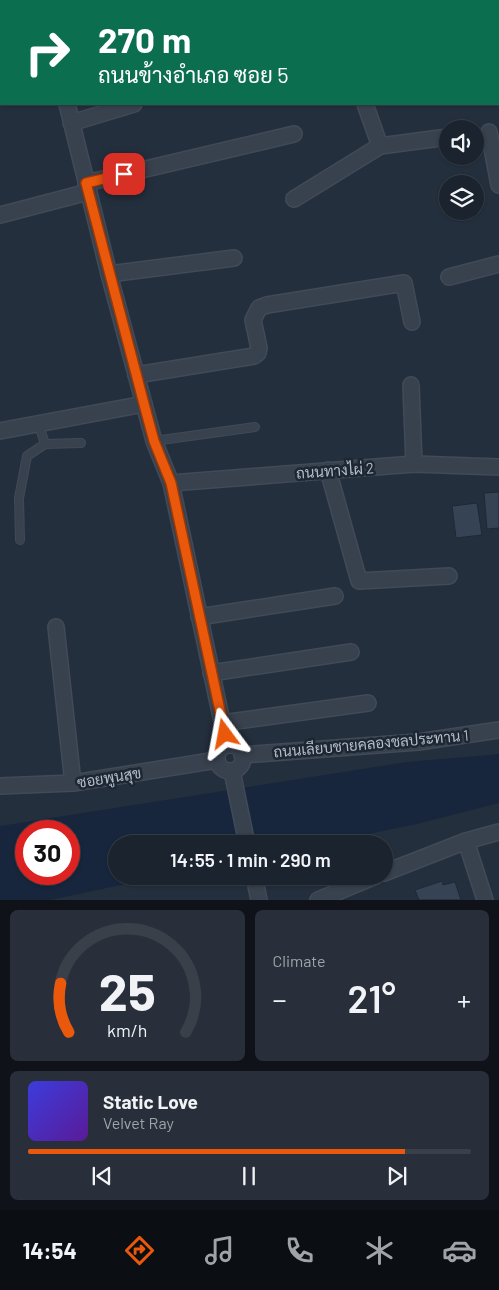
<!DOCTYPE html>
<meta charset="utf-8">
<style>
body{margin:0;font-family:Barlow,Sarabun,sans-serif;background:#282f3a;color:#f1f3f6;height:100vh;display:flex;flex-direction:column;font-size:19px;white-space:nowrap}
*{box-sizing:border-box;margin:0}
p{font-size:16px;color:#a0a4aa}
.icon{flex:none;width:28px;height:28px;fill:none;stroke:currentColor;stroke-width:2;stroke-linecap:round;stroke-linejoin:round}
.map{position:relative;height:900px;overflow:hidden}
.side{display:flex;flex-direction:column;gap:10px;padding:10px;background:#0f1319;flex:1}
.side>*{flex:none}
.guide{position:absolute;left:0px;top:0px;width:500px;height:105px;box-shadow:0 1px 4px #0004,0 0 0 1px #39404a;background:#0b6e4f;color:#fff;overflow:hidden}
.tools{position:absolute;left:439px;top:120px;display:grid;gap:10px}
.tools a{display:grid;place-items:center;width:45px;height:45px;border-radius:50%;background:#1b232e;box-shadow:0 1px 4px #0004,0 0 0 1px #39404a;font-size:25px}
.speed{position:absolute;left:15px;top:820px;display:flex;gap:10px;font-size:25px;font-weight:700;text-align:center}
.speed>*{display:grid;place-content:center;width:65px;height:65px;border-radius:50%;background:#1b232e;box-shadow:0 1px 4px #0004,0 0 0 1px #39404a;line-height:1}
.speed .limit{border:8px solid #d22;background:#fff;color:#111}
.pin{position:absolute;display:grid;place-items:center;width:42px;height:42px;color:#fff;margin:-21px;border-radius:10px;box-shadow:0 2px 8px #0006}
.me{position:absolute;width:55px;margin:-28px;rotate:347deg;stroke-linejoin:round;filter:drop-shadow(0 0 4px #0008)}
.turn{display:flex;align-items:center;gap:18px;height:105px;padding:0 15px;font-size:22px}
.turn .icon{width:65px;height:65px;stroke-width:2.5}
.turn b{display:block;font-size:35px;line-height:42px}
.big{font-size:38px;font-weight:600;line-height:1.1}
.side .tile{flex:1;display:flex;flex-direction:column;justify-content:center;gap:8px;min-width:0;padding:0 18px;border-radius:8px;background:#282f3a}
.side .dial{align-items:center;gap:0}
.dial svg{height:130px;overflow:visible;fill:none;stroke:#39404a;stroke-width:7;stroke-linecap:round;text-anchor:middle}
.dial text{fill:#f1f3f6;stroke:none}
.song{display:flex;align-items:center;gap:15px}
.cover{width:60px;height:60px;border-radius:8px;background:linear-gradient(135deg,hsl(240 70% 55%),hsl(270 70% 35%))}
.played{height:5px;border-radius:2px;background:linear-gradient(90deg,#ea580c 85%,#39404a 85%)}
.keys{display:flex;justify-content:space-around;direction:ltr}
.heat{display:flex;justify-content:space-between;align-items:center;font-size:28px;direction:ltr}
.side .tiles{flex:1;display:grid;gap:10px;grid-template-columns:1fr 1fr}
.tile:last-child{grid-column:span 2}
.trip{position:absolute;left:108px;top:835px;width:285px;height:50px;border-radius:25px;background:#1b232e;box-shadow:0 1px 4px #0004,0 0 0 1px #39404a;font-weight:600;line-height:50px;text-align:center}
.tab-bar{display:flex;height:80px;justify-content:space-around;align-items:center;background:#0b0e12;color:#a0a4aa}
.tab-bar .icon{width:35px;height:35px}
.tab-bar .on{color:#ea580c}
.tab-bar b{font-size:22px;color:#f1f3f6}
.map>svg:first-child{display:block}
.water{fill:#17263c;fill-rule:evenodd}
.building{fill:#364354;stroke:#1f2835}
.lines{fill:none;stroke-linecap:round;stroke-linejoin:round}
.service-casing{stroke:#414a57;stroke-width:10}
.minor-casing{stroke:#414a57;stroke-width:18}
.service{stroke:#38414e;stroke-width:8}
.minor{stroke:#38414e;stroke-width:15}
.route-casing{stroke:#983908;stroke-width:12}
.route{stroke:#ea580c;stroke-width:9}
.labels{text-anchor:middle;dominant-baseline:central;stroke-width:5;stroke-linejoin:round;paint-order:stroke}
.street-label{font-size:15px;fill:#b4bcc9;stroke:#1d2633}
</style>
<div class="map">
<svg width="499" height="900" viewBox="0 0 499 900">
<rect width="100%" height="100%" fill="#242f3e"/>
<!-- water -->
<path class="water" d="M499,754V803L421,823L321,844H116V876H164L50,900H0V826L407,762ZM26,831H69V874H26Z"/>
<!-- building -->
<g class="building">
<polygon points="499,492 499,528 487,529 484,493"/>
<polygon points="477,503 482,535 456,538 452,506"/>
<polygon points="442,881 443,885 455,882 461,900 419,900 415,890"/>
</g>
<g class="lines">
<defs>
<g id="service">
<polyline points="39,425 45,444"/>
<polyline points="154,441 255,427"/>
<polyline points="20,540 19,498 27,456 45,444 81,443"/>
</g>
<g id="minor">
<polyline points="43,0 43,1"/>
<polyline points="0,86 1,86"/>
<polyline points="67,104 109,274 144,404 154,441 171,483 227,745"/>
<polyline points="365,104 380,146"/>
<polyline points="71,123 134,104"/>
<polyline points="489,132 499,185"/>
<polyline points="86,183 294,134"/>
<polyline points="294,199 380,146 448,137"/>
<polyline points="0,215 88,192"/>
<polyline points="109,274 234,258"/>
<polyline points="449,277 499,264"/>
<polyline points="136,375 254,356 258,353 259,348 253,320 259,308 267,305 404,283 412,322"/>
<polyline points="411,385 414,464"/>
<polyline points="0,431 144,404"/>
<polyline points="328,470 359,581 449,576"/>
<polyline points="171,483 414,464 499,467"/>
<polyline points="199,617 335,596"/>
<polyline points="56,627 73,783"/>
<polyline points="211,673 351,652"/>
<polyline points="222,723 368,703"/>
<circle cx="230" cy="758" r="13"/>
<polyline points="242,755 418,742 499,730"/>
<polyline points="232,771 247,844"/>
<polyline points="0,786 73,783 217,760"/>
<polyline points="466,841 485,900"/>
<polyline points="384,873 466,841 499,832"/>
<polyline points="254,876 259,900"/>
<polyline points="318,900 376,876"/>
</g>
</defs>
<!-- service casing -->
<use href="#service" class="service-casing"/>
<!-- minor casing -->
<use href="#minor" class="minor-casing"/>
<!-- service -->
<use href="#service" class="service"/>
<!-- minor -->
<use href="#minor" class="minor"/>
</g>
<g class="lines">
<defs>
<polyline id="route" points="124,174 86,183 144,404 154,441 171,483 225,734"/>
</defs>
<!-- route casing -->
<use href="#route" class="route-casing"/>
<!-- route -->
<use href="#route" class="route"/>
</g>
<g class="labels">
<!-- street labels -->
<g class="street-label">
<text transform="translate(335 470) rotate(-4)">ถนนทางไผ่ 2</text>
<text transform="translate(371 743) rotate(-5)">ถนนเลียบชายคลองชลประทาน 1</text>
<text transform="translate(109 777) rotate(-9)">ซอยพูนสุข</text>
</g>
</g>
</svg>
<div class="tools">
<a><svg class="icon" aria-label="sound" viewBox="0 0 24 24"><path d="M4 9h4l5-4v14l-5-4H4zM17 9q2 3 0 6"/></svg></a>
<a><svg class="icon" aria-label="layers" viewBox="0 0 24 24"><path d="M12 4l9 5-9 5-9-5zM3 14l9 5 9-5"/></svg></a>
</div>
<div class="speed"><div class="limit">30</div></div>
<div class="pin" style="left:124px;top:174px;background:#d93025"><svg class="icon" aria-label="arrive" viewBox="0 0 24 24"><path d="M6 21V4h12l-3 4 3 4H6"/></svg></div>
<svg class="me" style="left:225px;top:734px" viewBox="-20 -20 40 40"><path d="M0-17L14 15 0 8-14 15z" fill="#ea580c" stroke="#fff" stroke-width="4"/></svg>
<div class="trip">14:55 · 1 min · 290 m</div>
<div class="guide">
<div class="turn"><svg class="icon" aria-label="right" viewBox="0 0 24 24"><path d="M7 20v-9h11M14 6l5 5-5 5"/></svg><div><b>270 m</b>ถนนข้างอำเภอ ซอย 5</div></div>
</div>
</div>
<section class="side">
<div class="tiles">
<div class="tile dial"><svg viewBox="0 0 100 80">
<path d="M14 69A42 42 0 1 1 86 69"/>
<path d="M14 69A42 42 0 0 1 9 39" stroke="#ea580c"/>
<text x="50" y="56" font-size="32" font-weight="700">25</text>
<text x="50" y="72" font-size="11">km/h</text>
</svg></div>
<div class="tile"><p>Climate</p>
<div class="heat"><a>−</a><b class="big">21°</b><a>+</a></div>
</div>
<div class="tile">
<div class="song"><i class="cover"></i><div><b>Static Love</b><p>Velvet Ray</p></div></div>
<div class="played"></div>
<div class="keys"><svg class="icon" aria-label="previous" viewBox="0 0 24 24"><path d="M18 5L8 12l10 7zM5 5v14"/></svg><svg class="icon" aria-label="pause" viewBox="0 0 24 24"><path d="M8 5v14M16 5v14"/></svg><svg class="icon" aria-label="next" viewBox="0 0 24 24"><path d="M6 5l10 7-10 7zM19 5v14"/></svg></div>
</div>
</div>
</section>
<nav class="tab-bar">
<b>14:54</b>
<svg class="icon on" aria-label="directions" viewBox="0 0 24 24"><path d="M12 3l9 9-9 9-9-9zM9 14v-3h6M13 9l2 2-2 2"/></svg>
<svg class="icon" aria-label="music" viewBox="0 0 24 24"><path d="M9 18V5l10-2v13"/><circle cx="6" cy="18" r="3"/><circle cx="16" cy="16" r="3"/></svg>
<svg class="icon" aria-label="phone" viewBox="0 0 24 24"><path d="M5 4h4l2 5-3 2q2 4 5 5l2-3 5 2v4C11 20 4 13 5 4z"/></svg>
<svg class="icon" aria-label="climate" viewBox="0 0 24 24"><path d="M12 3v18M4 7l16 10M4 17L20 7"/></svg>
<svg class="icon" aria-label="car" viewBox="0 0 24 24"><path d="M5 17H2v-5l4-1 3-4h7l3 4 3 1v5h-3M9 17h6M6 11h13"/><circle cx="7" cy="17" r="2"/><circle cx="17" cy="17" r="2"/></svg>
</nav>
